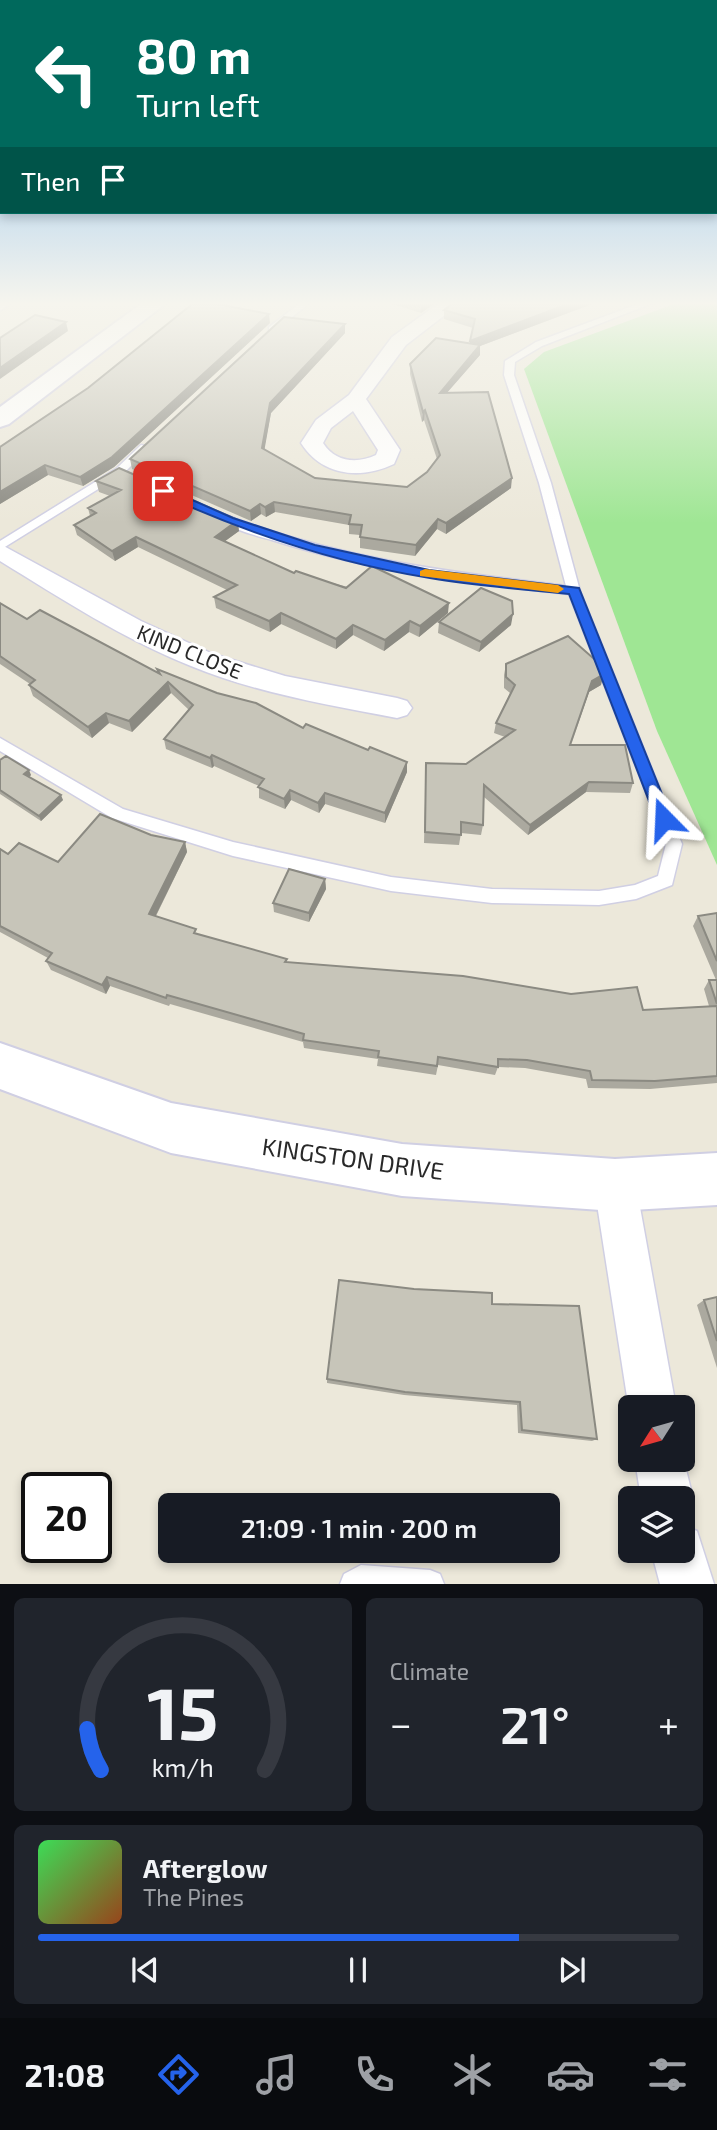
<!DOCTYPE html>
<meta charset="utf-8">
<style>
body{margin:0;font-family:"Exo 2",sans-serif;background:#20242c;color:#f1f3f6;height:100vh;display:flex;flex-direction:column;font-size:26px;white-space:nowrap}
*{box-sizing:border-box;margin:0}
p{font-size:23px;color:#9ea1a6}
.icon{flex:none;width:38px;height:38px;fill:none;stroke:currentColor;stroke-width:2;stroke-linecap:round;stroke-linejoin:round}
.map{position:relative;height:1584px;overflow:hidden}
.side{display:flex;flex-direction:column;gap:14px;padding:14px;background:#0d0f14;flex:1}
.side>*{flex:none}
.guide{position:absolute;left:0px;top:0px;width:718px;height:214px;box-shadow:0 4px 10px #0003;background:#00695c;color:#fff;overflow:hidden}
.needle{width:46px;rotate:233deg}
.tools{position:absolute;left:618px;top:1395px;display:grid;gap:14px}
.tools a{display:grid;place-items:center;width:77px;height:77px;border-radius:10px;background:#171b24;box-shadow:0 4px 10px #0003;font-size:35px}
.speed{position:absolute;left:21px;top:1472px;display:flex;gap:14px;font-size:35px;font-weight:700;text-align:center}
.speed>*{display:grid;place-content:center;width:91px;height:91px;border-radius:50%;background:#171b24;box-shadow:0 4px 10px #0003;line-height:1}
.speed .limit{border:4px solid #111;border-radius:10px;background:#fff;color:#111}
.pin{position:absolute;display:grid;place-items:center;width:60px;height:60px;color:#fff;margin:-30px;border-radius:14px;box-shadow:0 4px 10px #0006}
.me{position:absolute;width:77px;margin:-38px;rotate:339deg;stroke-linejoin:round;filter:drop-shadow(0 0 5px #0008)}
.turn{display:flex;align-items:center;gap:24px;height:147px;padding:0 21px;font-size:32px}
.turn .icon{width:91px;height:91px;stroke-width:2.5}
.turn b{display:block;font-size:49px;line-height:60px}
.then{display:flex;align-items:center;height:66px;padding:0 21px;background:#0003;gap:14px;font-size:26px}
.big{font-size:52px;font-weight:600;line-height:1.1}
.side .widget{flex:1;display:flex;flex-direction:column;justify-content:center;gap:10px;min-width:0;padding:0 24px;border-radius:10px;background:#20242c}
.side .dial{align-items:center;gap:0}
.dial svg{height:182px;overflow:visible;fill:none;stroke:#363941;stroke-width:7;stroke-linecap:round;text-anchor:middle}
.dial text{fill:#f1f3f6;stroke:none}
.song{display:flex;align-items:center;gap:21px}
.cover{width:84px;height:84px;border-radius:10px;background:linear-gradient(135deg,hsl(130 70% 55%),hsl(20 70% 35%))}
.played{height:7px;border-radius:4px;background:linear-gradient(90deg,#2563eb 75%,#363941 75%)}
.keys{display:flex;justify-content:space-around;direction:ltr}
.heat{display:flex;justify-content:space-between;align-items:center;font-size:38px;direction:ltr}
.side .tiles{flex:1;display:grid;gap:14px;grid-template-columns:1fr 1fr}
.widget:last-child{grid-column:span 2}
.trip{position:absolute;left:158px;top:1493px;width:402px;height:70px;border-radius:10px;background:#171b24;box-shadow:0 4px 10px #0003;font-weight:600;line-height:70px;text-align:center}
.menu{display:flex;height:112px;justify-content:space-around;align-items:center;background:#090b0e;color:#9ea1a6}
.menu .icon{width:49px;height:49px}
.menu .on{color:#2563eb}
.menu b{font-size:32px;color:#f1f3f6}
.map>svg:first-child{display:block}
.green{fill:#9fe694}
.lines{fill:none;stroke-linecap:round;stroke-linejoin:round}
.lane-casing{stroke:#d0cfe3;stroke-width:3}
.street-casing{stroke:#d0cfe3;stroke-width:3}
.secondary-casing{stroke:#d0cfe3;stroke-width:4}
.lane{fill:#fff;fill-rule:evenodd}
.street{fill:#fff;fill-rule:evenodd}
.secondary{fill:#fff;fill-rule:evenodd}
.wall{fill:#aba99f}
.shaded-wall{fill:#8b8a82}
.building{fill:#c7c5b9;stroke:#8b8a82;stroke-width:2}
.route{fill:#2563eb;stroke:#184099;stroke-width:2}
.slow{fill:#f59e0b}
.labels{text-anchor:middle;dominant-baseline:central;stroke-width:6;stroke-linejoin:round;paint-order:stroke}
.street-label{font-size:21px;fill:#292929;stroke:#fff}
.near-street-label{font-size:24px;fill:#292929;stroke:#fff}
</style>
<div class="map">
<svg width="717" height="1584" viewBox="0 0 717 1584">
<rect width="100%" height="100%" fill="#ece8da"/>
<!-- green -->
<polygon class="green" points="682,301 717,301 717,865 657,731 524,369 544,352"/>
<g class="lines">
<defs>
<g id="lane">
<polygon points="4,301 14,301 0,311 0,304"/>
<polygon points="303,301 312,301 275,331 269,331 269,327"/>
<path d="M646,301H658L542,346L515,362L514,375L551,483L580,591L682,844L672,885L636,899L599,905L492,903L391,891L233,856L112,818L0,751V738L123,809L233,842L391,877L492,889L599,891L635,885L658,876L666,844L569,594C469,583 369,571 272,540C254,535 227,528 213,516L219,512L223,514C335,558 447,572 566,586L539,483L504,375L505,361L536,342Z"/>
<polygon points="141,445 150,447 124,473 0,550 0,541 116,469"/>
<polygon points="361,1565 430,1570 440,1574 444,1584 340,1584 344,1574"/>
</g>
<g id="street">
<path d="M442,301H463L406,345L366,399L400,450L394,464C360,480 322,476 301,443L316,420L349,395L392,337ZM353,411L378,450L376,455C357,464 335,462 323,443L331,428Z"/>
<path d="M0,544L141,621L213,654L285,676L397,698L407,701L412,708L407,715L397,718C328,705 257,693 191,666C123,639 62,599 0,561Z"/>
<polygon points="615,1164 630,1170 636,1185 676,1407 630,1407 630,1416 594,1185 600,1170"/>
<polygon points="682,1453 693,1498 682,1518 682,1498 641,1498 635,1460 682,1460"/>
<polygon points="682,1525 697,1531 714,1584 660,1584 651,1550 682,1550"/>
</g>
<g id="secondary">
<polygon points="145,301 169,301 9,424 0,427 0,407"/>
<polygon points="0,1043 171,1103 402,1144 615,1159 717,1153 717,1205 615,1211 402,1196 171,1153 0,1089"/>
</g>
</defs>
<!-- lane casing -->
<use href="#lane" class="lane-casing"/>
<!-- street casing -->
<use href="#street" class="street-casing"/>
<!-- secondary casing -->
<use href="#secondary" class="secondary-casing"/>
<!-- lane -->
<use href="#lane" class="lane"/>
<!-- street -->
<use href="#street" class="street"/>
<!-- secondary -->
<use href="#secondary" class="secondary"/>
</g>
<!-- wall -->
<g class="wall">
<polygon points="383,301 438,301 421,313"/>
<polygon points="456,301 600,301 480,346 480,355 447,392 511,488 446,534 437,529 415,556 360,548 360,535 349,534 349,525 275,512 266,517 261,514 251,521 132,469 130,459 345,324 345,333 271,413 264,449 315,478 407,487 427,472 437,459 424,420 422,422 410,374 410,364 470,344 473,328 444,319 444,310"/>
<polygon points="270,323 114,467 83,486 48,475 0,504 0,447"/>
<polygon points="96,481 239,531 225,541 294,573 448,613 419,637 409,632 384,651 353,635 336,649 281,624 270,632 216,608 214,597 227,590 138,547 115,561 77,535 74,525 90,516 88,508 110,496 99,492"/>
<polygon points="0,603 27,619 158,674 157,669 303,728 368,750 407,762 407,772 385,823 325,804 319,813 291,800 285,809 259,798 259,786 214,766 212,768 166,749 164,739 189,710 171,693 132,732 109,723 92,738 33,696 29,685 30,684 0,664"/>
<polygon points="439,622 511,625 479,652 438,633"/>
<polygon points="506,664 601,685 589,692 570,745 633,783 630,793 586,792 528,835 484,797 483,825 481,835 461,833 459,845 424,843 426,763 466,764 505,737 494,733 496,723 510,693 504,688 504,675"/>
<polygon points="0,760 31,775 29,777 63,800 41,821 0,794"/>
<polygon points="151,835 185,842 187,852 156,916 197,934 287,963 643,1010 709,1006 704,989 709,980 716,980 693,926 698,916 717,913 717,1083 650,1089 588,1088 586,1079 525,1068 498,1067 495,1075 438,1065 436,1075 377,1066 378,1059 304,1048 303,1042 170,1004 169,1006 110,986 106,994 51,970 46,961 48,958 0,932 0,849 8,854 58,862"/>
<polygon points="325,879 326,889 309,922 274,912 273,903"/>
<polygon points="717,1297 717,1368 697,1305 704,1300"/>
<polygon points="492,1304 597,1439 592,1441 518,1433 517,1405 404,1395 327,1383 327,1379"/>
</g>
<!-- shaded-wall -->
<g class="shaded-wall">
<polygon points="425,301 438,301 421,313 422,304"/>
<polygon points="576,301 600,301 480,346 480,355 439,402 440,393 469,350 470,341"/>
<polygon points="269,314 270,323 114,467 83,486 80,477"/>
<polygon points="66,322 68,331 0,379 0,368"/>
<polygon points="345,324 345,333 271,413 263,458 262,448 270,403"/>
<polygon points="425,410 424,420 422,422 423,412"/>
<polygon points="45,465 48,475 0,504 0,492"/>
<polygon points="512,478 511,488 446,534 446,523"/>
<polygon points="274,502 275,512 266,517 265,507"/>
<polygon points="260,504 261,514 251,521 250,511"/>
<polygon points="438,519 437,529 415,556 416,545"/>
<polygon points="238,520 239,531 217,547 215,537"/>
<polygon points="136,537 138,547 115,561 112,551"/>
<polygon points="449,603 448,613 419,637 420,626"/>
<polygon points="281,613 281,624 270,632 269,621"/>
<polygon points="513,614 511,625 479,652 481,642"/>
<polygon points="410,621 409,632 384,651 385,640"/>
<polygon points="353,625 353,635 336,649 336,639"/>
<polygon points="604,674 601,685 589,692 567,756 592,681"/>
<polygon points="168,682 171,693 132,732 129,721"/>
<polygon points="106,713 109,723 92,738 88,727"/>
<polygon points="212,755 214,766 212,768 210,758"/>
<polygon points="407,762 407,772 385,823 385,813"/>
<polygon points="29,770 31,775 26,780 24,774"/>
<polygon points="589,782 586,792 528,835 530,825"/>
<polygon points="290,790 291,800 285,809 284,799"/>
<polygon points="325,793 325,804 319,813 318,803"/>
<polygon points="61,795 63,800 41,821 39,816"/>
<polygon points="185,842 187,852 152,923 149,914"/>
<polygon points="325,879 326,889 309,922 309,913"/>
<polygon points="107,977 110,986 106,994 102,985"/>
</g>
<!-- building -->
<g class="building">
<polygon points="196,301 202,301 269,314 112,457 80,477 45,465 0,492 0,447 88,388"/>
<polygon points="413,301 425,301 422,304"/>
<polygon points="456,301 576,301 470,341 475,319 444,310"/>
<polygon points="35,315 66,322 0,368 0,338"/>
<polygon points="284,317 345,324 270,403 262,448 315,478 407,487 427,472 440,455 425,410 423,412 410,364 436,338 480,345 440,393 488,392 512,478 446,523 438,519 416,545 360,537 362,525 349,524 351,515 274,502 265,507 260,504 250,511 130,459"/>
<polygon points="119,468 238,520 215,537 294,573 296,571 346,588 372,566 449,603 420,626 410,621 385,640 353,625 336,639 281,613 269,621 214,597 237,585 136,537 112,551 74,525 96,513 88,508 121,490 96,481"/>
<polygon points="481,588 512,601 513,614 481,642 439,622"/>
<polygon points="0,603 27,619 40,610 160,674 157,669 217,693 256,703 303,728 306,724 368,750 370,747 407,762 385,813 325,793 318,803 290,790 284,799 258,787 264,779 212,755 210,758 164,739 193,705 168,682 129,721 106,713 88,727 29,685 35,680 0,656"/>
<polygon points="568,636 601,665 604,674 592,681 570,745 625,745 633,783 589,782 530,825 484,785 483,825 461,822 461,835 425,832 426,763 466,764 515,730 496,723 515,685 506,677 506,664"/>
<polygon points="6,756 29,770 24,774 61,795 39,816 0,790 0,760"/>
<polygon points="100,814 151,835 185,842 149,914 196,929 194,933 287,959 285,962 463,976 571,994 637,987 643,1010 717,1006 717,1076 655,1081 592,1080 590,1071 527,1060 498,1059 498,1067 438,1057 437,1066 378,1057 379,1051 303,1040 304,1034 167,995 166,998 107,977 102,985 46,961 52,953 0,926 0,849 8,854 19,843 58,862"/>
<polygon points="289,869 325,879 309,913 273,903"/>
<polygon points="717,913 717,961 698,916"/>
<polygon points="709,980 717,980 717,1004"/>
<polygon points="339,1280 414,1289 492,1293 492,1304 579,1306 597,1439 522,1430 520,1402 405,1392 327,1379"/>
<polygon points="717,1297 717,1341 704,1300"/>
</g>
<!-- sky -->
<linearGradient id="sky" x2="0" y2="1"><stop stop-color="#74b3ed"/><stop offset="0.58" stop-color="#f6f5ee"/><stop offset="1" stop-color="#f6f5ee" stop-opacity="0"/></linearGradient>
<rect width="717" height="523" fill="url(#sky)"/>
<!-- route -->
<path class="route" d="M163,487L233,518L315,545L429,570L579,588L672,819L670,823L664,825L656,819L569,594C523,589 476,586 430,578C336,563 246,533 159,493V488Z"/>
<!-- slow -->
<polygon class="slow" points="425,569 558,585 564,589 558,593 420,576 420,571"/>
<g class="labels">
<!-- street labels -->
<g class="street-label">
<text transform="translate(190 651) rotate(22)">KIND CLOSE</text>
</g>
<!-- near-street labels -->
<g class="near-street-label">
<text transform="translate(353 1158) rotate(8)">KINGSTON DRIVE</text>
</g>
</g>
</svg>
<div class="tools">
<a><svg class="needle" viewBox="-14 -14 28 28"><path d="M0-13l5 13h-10z" fill="#e53935"/><path d="M0 13l5-13h-10z" fill="#9ea1a6"/></svg></a>
<a><svg class="icon" aria-label="layers" viewBox="0 0 24 24"><path d="M12 4l9 5-9 5-9-5zM3 14l9 5 9-5"/></svg></a>
</div>
<div class="speed"><div class="limit">20</div></div>
<div class="pin" style="left:163px;top:491px;background:#d93025"><svg class="icon" aria-label="arrive" viewBox="0 0 24 24"><path d="M6 21V4h12l-3 4 3 4H6"/></svg></div>
<svg class="me" style="left:664px;top:819px" viewBox="-20 -20 40 40"><path d="M0-17L14 15 0 8-14 15z" fill="#2563eb" stroke="#fff" stroke-width="4"/></svg>
<div class="trip">21:09 · 1 min · 200 m</div>
<div class="guide">
<div class="turn"><svg class="icon" aria-label="left" viewBox="0 0 24 24"><path d="M17 20v-9H6M10 6l-5 5 5 5"/></svg><div><b>80 m</b>Turn left</div></div>
<div class="then">Then<svg class="icon" aria-label="arrive" viewBox="0 0 24 24"><path d="M6 21V4h12l-3 4 3 4H6"/></svg></div>
</div>
</div>
<section class="side">
<div class="tiles">
<div class="widget dial"><svg viewBox="0 0 100 80">
<path d="M14 69A42 42 0 1 1 86 69"/>
<path d="M14 69A42 42 0 0 1 8 51" stroke="#2563eb"/>
<text x="50" y="56" font-size="32" font-weight="700">15</text>
<text x="50" y="72" font-size="11">km/h</text>
</svg></div>
<div class="widget"><p>Climate</p>
<div class="heat"><a>−</a><b class="big">21°</b><a>+</a></div>
</div>
<div class="widget">
<div class="song"><i class="cover"></i><div><b>Afterglow</b><p>The Pines</p></div></div>
<div class="played"></div>
<div class="keys"><svg class="icon" aria-label="previous" viewBox="0 0 24 24"><path d="M18 5L8 12l10 7zM5 5v14"/></svg><svg class="icon" aria-label="pause" viewBox="0 0 24 24"><path d="M8 5v14M16 5v14"/></svg><svg class="icon" aria-label="next" viewBox="0 0 24 24"><path d="M6 5l10 7-10 7zM19 5v14"/></svg></div>
</div>
</div>
</section>
<nav class="menu">
<b>21:08</b>
<svg class="icon on" aria-label="directions" viewBox="0 0 24 24"><path d="M12 3l9 9-9 9-9-9zM9 14v-3h6M13 9l2 2-2 2"/></svg>
<svg class="icon" aria-label="music" viewBox="0 0 24 24"><path d="M9 18V5l10-2v13"/><circle cx="6" cy="18" r="3"/><circle cx="16" cy="16" r="3"/></svg>
<svg class="icon" aria-label="phone" viewBox="0 0 24 24"><path d="M5 4h4l2 5-3 2q2 4 5 5l2-3 5 2v4C11 20 4 13 5 4z"/></svg>
<svg class="icon" aria-label="climate" viewBox="0 0 24 24"><path d="M12 3v18M4 7l16 10M4 17L20 7"/></svg>
<svg class="icon" aria-label="car" viewBox="0 0 24 24"><path d="M5 17H2v-5l4-1 3-4h7l3 4 3 1v5h-3M9 17h6M6 11h13"/><circle cx="7" cy="17" r="2"/><circle cx="17" cy="17" r="2"/></svg>
<svg class="icon" aria-label="filters" viewBox="0 0 24 24"><path d="M4 7h16M4 17h16"/><circle cx="9" cy="7" r="2"/><circle cx="15" cy="17" r="2"/></svg>
</nav>
